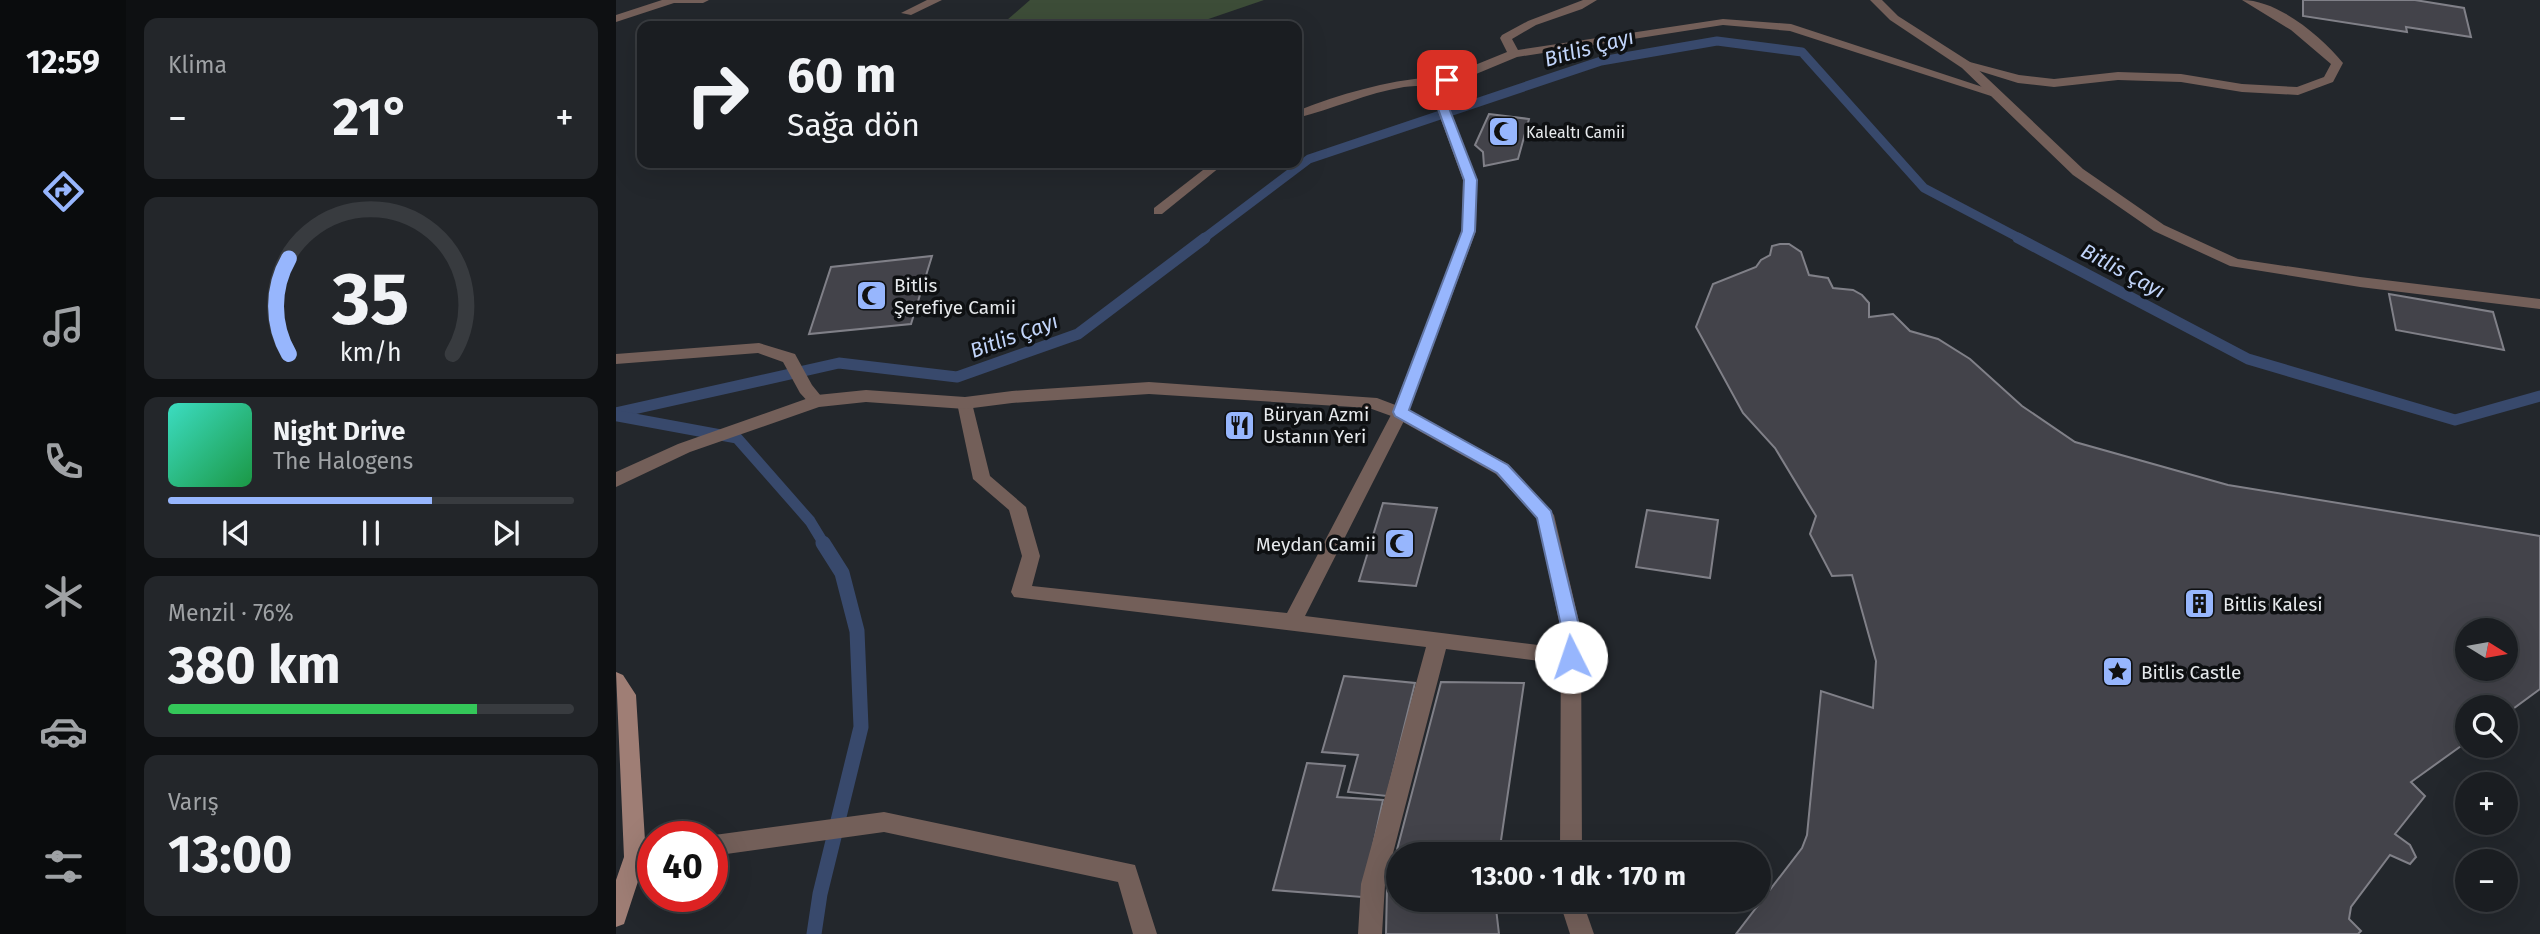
<!DOCTYPE html>
<html lang="tr">
<meta charset="utf-8">
<style>
body{margin:0;font-family:"Fira Sans",sans-serif;background:#23262a;color:#f1f3f6;height:100vh;display:flex;flex-direction:column;font-size:26px;white-space:nowrap}
*{box-sizing:border-box;margin:0}
p{font-size:23px;color:#9fa2a5}
.icon{flex:none;width:38px;height:38px;fill:none;stroke:currentColor;stroke-width:2;stroke-linecap:round;stroke-linejoin:round}
.map{position:relative;flex:1;overflow:hidden}
.sheet{display:flex;flex-direction:column;gap:18px;padding:18px;background:#0e1012;width:490px}
.sheet>*{flex:none}
.guide{position:absolute;left:21px;top:21px;width:665px;height:147px;border-radius:14px;box-shadow:0 7px 28px #0002,0 0 0 2px #383b3f;background:#1a1d21;color:#f1f3f6;overflow:hidden}
.needle{width:46px;rotate:101deg}
.controls{position:absolute;left:1839px;top:618px;display:grid;gap:14px}
.controls a{display:grid;place-items:center;width:63px;height:63px;border-radius:50%;background:#1a1d21;box-shadow:0 7px 28px #0002,0 0 0 2px #383b3f;font-size:35px}
.speed{position:absolute;left:21px;top:821px;display:flex;gap:14px;font-size:35px;font-weight:700;text-align:center}
.speed>*{display:grid;place-content:center;width:91px;height:91px;border-radius:50%;background:#1a1d21;box-shadow:0 7px 28px #0002,0 0 0 2px #383b3f;line-height:1}
.speed .limit{border:10px solid #d22;background:#fff;color:#111}
.pin{position:absolute;display:grid;place-items:center;width:60px;height:60px;color:#fff;margin:-30px;border-radius:14px;box-shadow:0 4px 10px #0006}
.me{position:absolute;width:77px;margin:-38px;rotate:356deg;stroke-linejoin:round;filter:drop-shadow(0 0 5px #0008)}
.turn{display:flex;align-items:center;gap:24px;height:147px;padding:0 35px;font-size:32px}
.turn .icon{width:91px;height:91px;stroke-width:2.5}
.turn b{display:block;font-size:49px;line-height:60px}
.big{font-size:52px;font-weight:700;line-height:1.1}
.sheet .tile{flex:1;display:flex;flex-direction:column;justify-content:center;gap:10px;min-width:0;padding:0 24px;border-radius:14px;background:#23262a}
.sheet .dial{align-items:center;gap:0}
.dial svg{height:182px;overflow:visible;fill:none;stroke:#383b3f;stroke-width:7;stroke-linecap:round;text-anchor:middle}
.dial text{fill:#f1f3f6;stroke:none}
.song{display:flex;align-items:center;gap:21px}
.cover{width:84px;height:84px;border-radius:10px;background:linear-gradient(135deg,hsl(170 70% 55%),hsl(140 70% 35%))}
.played{height:7px;border-radius:4px;background:linear-gradient(90deg,#97b6fd 65%,#383b3f 65%)}
.keys{display:flex;justify-content:space-around;direction:ltr}
.heat{display:flex;justify-content:space-between;align-items:center;font-size:38px;direction:ltr}
.charge{height:10px;border-radius:5px;background:linear-gradient(90deg,#34c759 76%,#383b3f 0)}
.trip{position:absolute;left:770px;top:842px;width:385px;height:70px;border-radius:35px;background:#1a1d21;box-shadow:0 7px 28px #0002,0 0 0 2px #383b3f;font-weight:700;line-height:70px;text-align:center}
main{display:flex;flex:1;min-height:0}
.tabs{display:flex;flex-direction:column;width:126px;justify-content:space-around;align-items:center;background:#0a0c0d;color:#9fa2a5}
.tabs .icon{width:49px;height:49px}
.tabs .on{color:#97b6fd}
.tabs b{font-size:32px;color:#f1f3f6}
.map>svg:first-child{display:block}
.green{fill:#3d4d38}
.lines{fill:none;stroke-linecap:round;stroke-linejoin:round}
.stream-far2{stroke:#38496c;stroke-width:9}
.stream-far1{stroke:#38496c;stroke-width:11}
.stream{stroke:#38496c;stroke-width:15}
.building{fill:#43434a;stroke:#808088;stroke-width:2;fill-rule:evenodd}
.service{fill:#735f59;fill-rule:evenodd}
.minor{fill:#735f59;fill-rule:evenodd}
.tertiary{fill:#735f59;fill-rule:evenodd}
.secondary{fill:#9f7e75;fill-rule:evenodd}
.route{fill:#97b6fd;stroke:#6276a4;stroke-width:2}
.labels{text-anchor:middle;dominant-baseline:central;stroke-width:7;stroke-linejoin:round;paint-order:stroke}
.far-poi-label{font-size:16px;fill:#e6e9ec;stroke:#0e1012;text-anchor:start}
.poi-label{font-size:19px;fill:#e6e9ec;stroke:#0e1012;text-anchor:start}
.water-label{font-size:21px;font-style:italic;fill:#c1d4f9;stroke:#0e1012}
</style>
<main>
<nav class="tabs">
<b>12:59</b>
<svg class="icon on" aria-label="directions" viewBox="0 0 24 24"><path d="M12 3l9 9-9 9-9-9zM9 14v-3h6M13 9l2 2-2 2"/></svg>
<svg class="icon" aria-label="music" viewBox="0 0 24 24"><path d="M9 18V5l10-2v13"/><circle cx="6" cy="18" r="3"/><circle cx="16" cy="16" r="3"/></svg>
<svg class="icon" aria-label="phone" viewBox="0 0 24 24"><path d="M5 4h4l2 5-3 2q2 4 5 5l2-3 5 2v4C11 20 4 13 5 4z"/></svg>
<svg class="icon" aria-label="climate" viewBox="0 0 24 24"><path d="M12 3v18M4 7l16 10M4 17L20 7"/></svg>
<svg class="icon" aria-label="car" viewBox="0 0 24 24"><path d="M5 17H2v-5l4-1 3-4h7l3 4 3 1v5h-3M9 17h6M6 11h13"/><circle cx="7" cy="17" r="2"/><circle cx="17" cy="17" r="2"/></svg>
<svg class="icon" aria-label="filters" viewBox="0 0 24 24"><path d="M4 7h16M4 17h16"/><circle cx="9" cy="7" r="2"/><circle cx="15" cy="17" r="2"/></svg>
</nav>
<section class="sheet">
<div class="tile"><p>Klima</p>
<div class="heat"><a>−</a><b class="big">21°</b><a>+</a></div>
</div>
<div class="tile dial"><svg viewBox="0 0 100 80">
<path d="M14 69A42 42 0 1 1 86 69"/>
<path d="M14 69A42 42 0 0 1 14 27" stroke="#97b6fd"/>
<text x="50" y="56" font-size="32" font-weight="700">35</text>
<text x="50" y="72" font-size="11">km/h</text>
</svg></div>
<div class="tile">
<div class="song"><i class="cover"></i><div><b>Night Drive</b><p>The Halogens</p></div></div>
<div class="played"></div>
<div class="keys"><svg class="icon" aria-label="previous" viewBox="0 0 24 24"><path d="M18 5L8 12l10 7zM5 5v14"/></svg><svg class="icon" aria-label="pause" viewBox="0 0 24 24"><path d="M8 5v14M16 5v14"/></svg><svg class="icon" aria-label="next" viewBox="0 0 24 24"><path d="M6 5l10 7-10 7zM19 5v14"/></svg></div>
</div>
<div class="tile"><p>Menzil · 76%</p><b class="big">380 km</b><div class="charge"></div></div>
<div class="tile"><p>Varış</p><b class="big">13:00</b></div>
</section>
<div class="map">
<svg width="1924" height="934" viewBox="0 0 1924 934">
<rect width="100%" height="100%" fill="#23272c"/>
<!-- green -->
<polygon class="green" points="414,0 648,0 572,26 384,26"/>
<g class="lines">
<!-- stream-far2 -->
<polyline class="stream-far2" points="587,239 693,159 985,61 1101,41 1186,52 1308,188 1405,239"/>
<!-- stream-far1 -->
<g class="stream-far1">
<polyline points="1402,238 1632,359 1839,420 1924,396"/>
<polyline points="0,413 223,363 341,377 462,334 589,238"/>
<polyline points="2,416 121,438 194,521 208,544"/>
</g>
<!-- stream -->
<polyline class="stream" points="198,934 204,894 245,727 241,631 226,573 207,543"/>
</g>
<!-- building -->
<g class="building">
<polygon points="1687,0 1799,0 1848,8 1855,37 1790,27 1791,32 1687,16"/>
<polygon points="873,114 913,119 902,159 868,166 867,152 859,145"/>
<path d="M1164,244H1173L1185,252L1193,275L1212,278L1217,288L1237,290L1246,295L1253,303V317L1277,314L1294,331L1322,339L1354,359L1406,406L1459,442L1612,485L1924,536V689L1890,714V707H1852V741L1795,782L1809,796L1779,834L1794,845L1800,857L1794,864L1774,855L1735,907L1733,919L1745,931L1742,934H1120L1186,848L1191,835L1205,691L1257,708L1260,661L1236,575L1216,576L1194,534L1200,516L1159,448L1127,413L1080,327L1097,284L1140,267L1145,260L1154,255L1156,246ZM1852,630H1890V668H1852Z"/>
<polygon points="316,256 295,324 193,334 215,267"/>
<polygon points="1773,294 1877,312 1888,350 1780,330"/>
<polygon points="767,503 821,508 800,586 743,581"/>
<polygon points="1031,510 1102,520 1094,578 1020,567"/>
<polygon points="728,676 799,683 771,796 732,792 742,755 706,752"/>
<polygon points="825,682 908,683 883,854 782,854 782,900 879,900 883,934 770,934 771,888"/>
<polygon points="691,763 729,766 721,797 767,800 746,897 657,890"/>
</g>
<g class="lines">
<!-- service -->
<g class="service">
<path d="M816,77L831,78L837,81C828,87 800,85 788,87C751,93 717,109 681,118V111C724,94 769,81 816,77Z"/>
<polygon points="596,163 609,163 546,214 538,214 538,208"/>
</g>
<!-- minor -->
<g class="minor">
<polygon points="46,0 93,0 87,3 58,3 0,22 0,15"/>
<polygon points="311,0 326,0 295,15 285,13"/>
<polygon points="967,0 981,0 966,9 920,25 896,39 902,50 1107,19 1175,24 1385,93 1379,97 1375,96 1174,31 1107,25 901,57 836,84 828,95 861,180 860,231 792,413 689,616 955,649 962,651 965,657 962,663 955,665 830,649 769,884 766,934 742,934 745,884 810,647 398,597 395,592 406,556 393,510 357,479 341,403 349,397 355,399 374,476 410,507 424,556 416,586 671,613 776,413 846,231 847,180 816,95 827,78 891,52 884,38 886,35 912,21"/>
<path d="M1626,0C1662,0 1705,36 1727,63L1717,82L1682,95L1626,92L1565,82L1502,80L1438,87L1402,83L1344,65L1350,61L1403,75L1438,79L1502,72L1565,74L1626,84L1681,87L1708,77L1715,64L1675,30Z"/>
<polygon points="143,343 179,354 196,385 209,401 207,405 195,405 184,393 167,362 142,353 0,364 0,354"/>
<polygon points="268,812 519,865 541,934 517,934 502,882 268,832 96,856 96,836 91,836"/>
<polygon points="37,843 37,865 19,868 11,865 8,857 11,849"/>
</g>
<!-- tertiary -->
<g class="tertiary">
<polygon points="1254,0 1266,0 1282,16 1354,62 1467,169 1548,225 1622,259 1744,277 1924,299 1924,309 1744,287 1614,266 1538,231 1457,175 1346,68 1274,20"/>
<polygon points="533,382 761,398 790,409 892,464 938,515 965,630 966,854 944,854 945,630 921,518 880,474 778,417 753,408 533,394 396,403 349,409 250,402 203,407 74,452 0,487 0,472 62,444 201,395 250,390 349,397 396,391"/>
<polygon points="943,900 966,900 978,934 954,934"/>
</g>
<!-- secondary -->
<polygon class="secondary" points="0,672 7,675 20,695 30,857 8,924 0,927 0,880 8,857"/>
</g>
<!-- route -->
<polygon class="route" points="827,78 836,80 828,95 861,180 859,231 793,410 892,465 935,511 964,630 964,657 962,663 955,665 949,663 946,657 946,630 921,518 881,473 779,416 777,412 846,231 848,180 817,95"/>
<!-- icons -->
<defs>
<symbol id="mosque-square" viewBox="-11 -11 22 22"><rect x="-9" y="-9" width="18" height="18" rx="4" fill="#97b6fd" stroke="#0e1012"/><path d="M3.5-4.9A6 6 0 1 0 3.5 4.9A5 5 0 1 1 3.5-4.9Z" fill="#111"/></symbol>
<symbol id="restaurant-square" viewBox="-11 -11 22 22"><rect x="-9" y="-9" width="18" height="18" rx="4" fill="#97b6fd" stroke="#0e1012"/><path d="M-5-6h1v4h1v-4h1v4h1v-4h1v5L-1.5 .5V6h-2V.5L-5-1ZM5-6V6H3V1.5H1.5Q1.5-4 5-6Z" fill="#111"/></symbol>
<symbol id="building-square" viewBox="-11 -11 22 22"><rect x="-9" y="-9" width="18" height="18" rx="4" fill="#97b6fd" stroke="#0e1012"/><path d="M-4-6H4V6H1V3H-1V6H-4ZM-2.5-4.3h1.7v1.8h-1.7ZM.8-4.3h1.7v1.8H.8ZM-2.5-1h1.7V.8h-1.7ZM.8-1h1.7V.8H.8Z" fill="#111"/></symbol>
<symbol id="sight-square" viewBox="-11 -11 22 22"><rect x="-9" y="-9" width="18" height="18" rx="4" fill="#97b6fd" stroke="#0e1012"/><path d="M0-6L1.8-2.2L6-1.7L2.9 1.2L3.7 5.4L0 3.3L-3.7 5.4L-2.9 1.2L-6-1.7L-1.8-2.2Z" fill="#111"/></symbol>
</defs>
<g fill-rule="evenodd">
<use href="#mosque-square" x="870" y="114" width="35" height="35"/>
<use href="#mosque-square" x="238" y="278" width="35" height="35"/>
<use href="#restaurant-square" x="606" y="408" width="35" height="35"/>
<use href="#mosque-square" x="766" y="526" width="35" height="35"/>
<use href="#building-square" x="1566" y="586" width="35" height="35"/>
<use href="#sight-square" x="1484" y="654" width="35" height="35"/>
</g>
<g class="labels">
<!-- far-poi labels -->
<g class="far-poi-label">
<text x="910" y="132">Kalealtı Camii</text>
</g>
<!-- poi labels -->
<g class="poi-label">
<text x="278" y="285">Bitlis<tspan x="278" dy="22">Şerefiye Camii</tspan></text>
<text x="647" y="414">Büryan Azmi<tspan x="647" dy="22">Ustanın Yeri</tspan></text>
<text x="760" y="544" text-anchor="end">Meydan Camii</text>
<text x="1607" y="604">Bitlis Kalesi</text>
<text x="1525" y="672">Bitlis Castle</text>
</g>
<!-- water labels -->
<g class="water-label">
<text transform="translate(973 48) rotate(-15)">Bitlis Çayı</text>
<text transform="translate(1507 271) rotate(28)">Bitlis Çayı</text>
<text transform="translate(398 336) rotate(-20)">Bitlis Çayı</text>
</g>
</g>
</svg>
<div class="controls">
<a><svg class="needle" viewBox="-14 -14 28 28"><path d="M0-13l5 13h-10z" fill="#e53935"/><path d="M0 13l5-13h-10z" fill="#9fa2a5"/></svg></a>
<a><svg class="icon" aria-label="search" viewBox="0 0 24 24"><circle cx="10" cy="10" r="6"/><path d="M15 15l6 6"/></svg></a>
<a>+</a>
<a>−</a>
</div>
<div class="speed"><div class="limit">40</div></div>
<div class="pin" style="left:831px;top:80px;background:#d93025"><svg class="icon" aria-label="arrive" viewBox="0 0 24 24"><path d="M6 21V4h12l-3 4 3 4H6"/></svg></div>
<svg class="me" style="left:955px;top:657px" viewBox="-20 -20 40 40"><circle r="19" fill="#fff"/><path d="M0-13L10 11 0 6-10 11z" fill="#97b6fd"/></svg>
<div class="trip">13:00 · 1 dk · 170 m</div>
<div class="guide">
<div class="turn"><svg class="icon" aria-label="right" viewBox="0 0 24 24"><path d="M7 20v-9h11M14 6l5 5-5 5"/></svg><div><b>60 m</b>Sağa dön</div></div>
</div>
</div>
</main>
